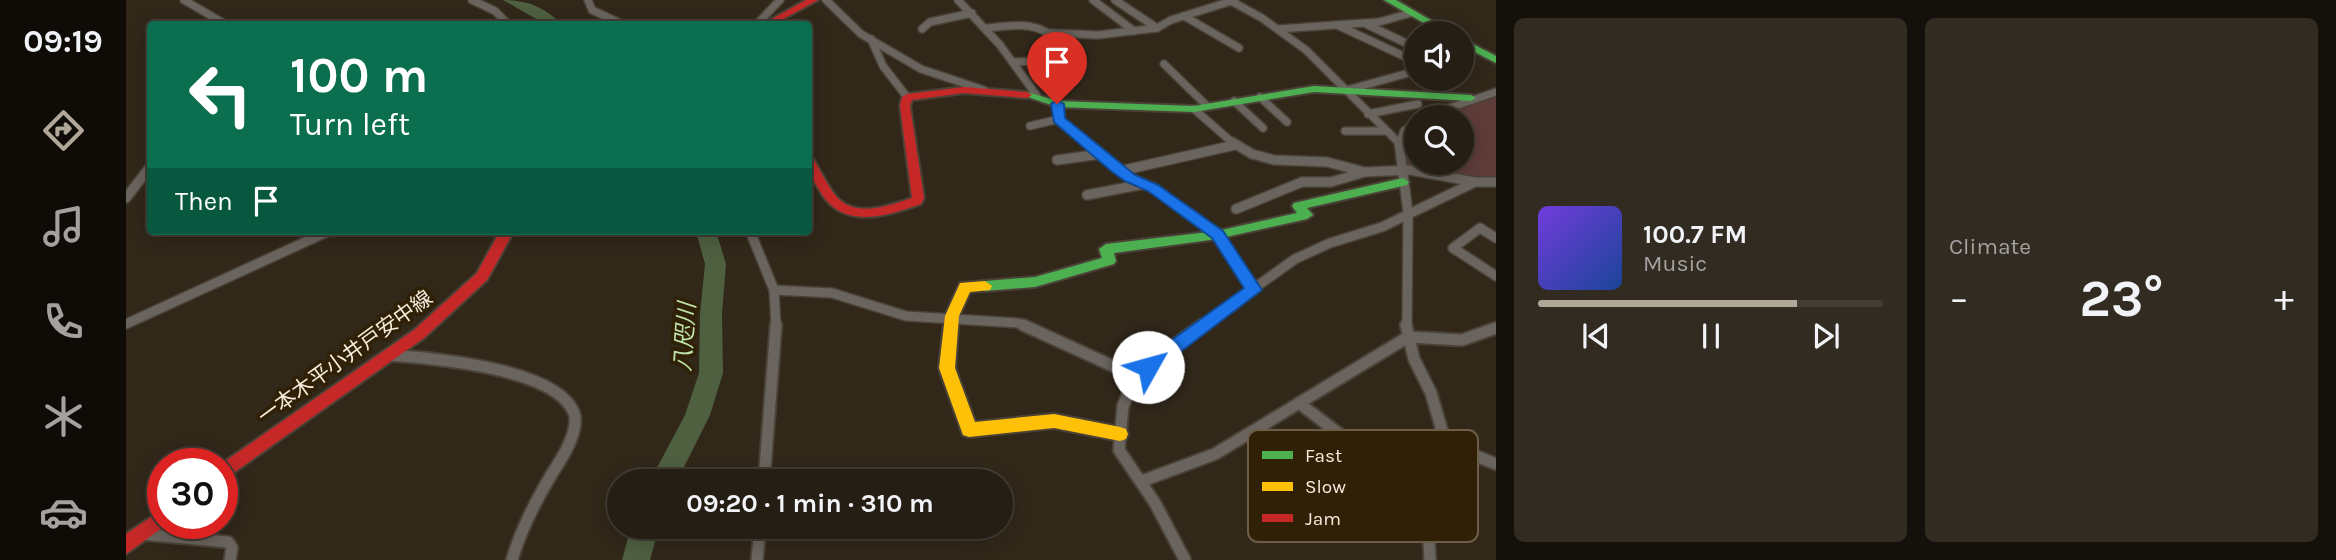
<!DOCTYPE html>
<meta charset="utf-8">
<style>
body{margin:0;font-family:Karla,"Noto Sans JP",sans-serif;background:#312b22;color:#f1f3f6;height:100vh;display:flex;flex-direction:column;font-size:26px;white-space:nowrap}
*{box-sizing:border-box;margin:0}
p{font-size:23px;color:#a3a2a0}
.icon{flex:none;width:38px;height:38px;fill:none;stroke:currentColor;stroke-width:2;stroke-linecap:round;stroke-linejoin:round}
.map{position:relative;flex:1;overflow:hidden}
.drawer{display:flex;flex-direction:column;gap:18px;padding:18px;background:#14100b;width:840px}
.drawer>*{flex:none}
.top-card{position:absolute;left:21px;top:21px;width:665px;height:214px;border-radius:7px;box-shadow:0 4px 18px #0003,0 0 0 2px #423c34;background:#0b6e4f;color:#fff;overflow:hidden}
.fabs{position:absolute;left:1278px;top:21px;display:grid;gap:14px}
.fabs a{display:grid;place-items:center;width:70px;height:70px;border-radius:50%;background:#251e14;box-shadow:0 4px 18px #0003,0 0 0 2px #423c34;font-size:35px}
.speed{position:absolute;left:21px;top:448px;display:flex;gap:14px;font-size:35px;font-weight:700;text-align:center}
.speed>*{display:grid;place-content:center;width:91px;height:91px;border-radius:50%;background:#251e14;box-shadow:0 4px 18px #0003,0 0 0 2px #423c34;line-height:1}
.speed .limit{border:10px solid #d22;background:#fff;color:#111}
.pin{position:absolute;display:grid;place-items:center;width:60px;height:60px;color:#fff;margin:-72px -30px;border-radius:50% 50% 50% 0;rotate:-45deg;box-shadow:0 0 7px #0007}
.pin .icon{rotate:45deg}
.me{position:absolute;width:77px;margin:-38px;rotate:52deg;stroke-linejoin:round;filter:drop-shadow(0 0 5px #0008)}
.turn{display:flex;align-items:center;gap:24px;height:147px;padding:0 28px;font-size:32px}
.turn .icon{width:91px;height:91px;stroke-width:2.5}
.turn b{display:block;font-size:49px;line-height:60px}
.then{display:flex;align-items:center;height:66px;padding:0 28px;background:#0003;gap:14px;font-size:26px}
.big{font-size:52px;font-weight:700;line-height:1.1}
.drawer .tile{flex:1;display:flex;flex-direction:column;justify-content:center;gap:10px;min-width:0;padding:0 24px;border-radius:10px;background:#312b22}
.song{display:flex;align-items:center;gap:21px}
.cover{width:84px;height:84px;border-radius:10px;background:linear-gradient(135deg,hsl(260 70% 55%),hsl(220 70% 35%))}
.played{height:7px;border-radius:4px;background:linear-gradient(90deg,#b1a798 75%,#423c34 75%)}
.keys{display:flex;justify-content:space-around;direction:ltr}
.heat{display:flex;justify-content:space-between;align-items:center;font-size:38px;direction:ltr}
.drawer .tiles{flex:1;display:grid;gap:18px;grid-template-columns:repeat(2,1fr)}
.trip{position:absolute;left:481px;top:469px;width:406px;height:70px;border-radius:35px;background:#251e14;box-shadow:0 4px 18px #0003,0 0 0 2px #423c34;font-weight:700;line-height:70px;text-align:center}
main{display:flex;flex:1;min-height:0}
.tabs{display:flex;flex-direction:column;width:126px;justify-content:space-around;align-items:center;background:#0f0c08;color:#a3a2a0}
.tabs .icon{width:49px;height:49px}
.tabs .active{color:#b1a798}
.tabs b{font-size:32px;color:#f1f3f6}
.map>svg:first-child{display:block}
.green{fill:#5e3c3a}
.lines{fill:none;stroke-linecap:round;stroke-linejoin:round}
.river{fill:#4e6040;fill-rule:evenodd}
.street-far2-casing{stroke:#4b4237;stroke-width:10}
.street-far1-casing{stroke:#4b4237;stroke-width:12}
.street-casing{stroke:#4b4237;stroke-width:15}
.fast-casing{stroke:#4b4237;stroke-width:4}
.slow-casing{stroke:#4b4237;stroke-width:4}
.jam-casing{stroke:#4b4237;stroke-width:4}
.street-far2{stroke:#6a645e;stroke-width:7}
.street-far1{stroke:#6a645e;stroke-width:9}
.street{stroke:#6a645e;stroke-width:11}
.fast{fill:#4caf50;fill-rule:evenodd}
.slow{fill:#ffc107;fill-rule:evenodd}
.jam{fill:#c62828;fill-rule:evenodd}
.route{fill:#1a73e8;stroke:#114b97;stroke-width:2}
.labels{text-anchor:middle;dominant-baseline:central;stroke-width:7;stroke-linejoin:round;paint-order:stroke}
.street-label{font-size:21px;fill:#f6ebdc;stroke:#302006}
.water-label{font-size:23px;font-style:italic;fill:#bee3a9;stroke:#302006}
.key{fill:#302006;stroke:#6b5d46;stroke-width:2}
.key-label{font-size:19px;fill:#f6ebdc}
</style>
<main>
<nav class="tabs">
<b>09:19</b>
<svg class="icon active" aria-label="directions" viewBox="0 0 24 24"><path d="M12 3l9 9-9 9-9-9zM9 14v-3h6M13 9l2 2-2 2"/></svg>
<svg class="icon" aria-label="music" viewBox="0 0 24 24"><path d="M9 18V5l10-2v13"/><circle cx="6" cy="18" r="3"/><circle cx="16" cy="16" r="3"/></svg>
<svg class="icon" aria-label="phone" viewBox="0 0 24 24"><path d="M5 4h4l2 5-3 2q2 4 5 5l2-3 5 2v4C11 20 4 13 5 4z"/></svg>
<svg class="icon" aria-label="climate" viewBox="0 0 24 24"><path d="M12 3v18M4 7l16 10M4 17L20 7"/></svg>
<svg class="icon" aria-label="car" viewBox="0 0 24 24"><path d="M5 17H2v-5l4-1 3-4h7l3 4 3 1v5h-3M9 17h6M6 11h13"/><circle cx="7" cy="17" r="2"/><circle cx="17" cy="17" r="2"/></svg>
</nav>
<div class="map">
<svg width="1370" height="560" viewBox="0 0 1370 560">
<rect width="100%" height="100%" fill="#31281a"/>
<!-- green -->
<polygon class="green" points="1370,94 1370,178 1343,177 1279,164 1279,136 1290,127 1290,163 1335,163 1335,117 1310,117"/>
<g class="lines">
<!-- river -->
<g class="river">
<path d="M377,0C400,0 419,7 435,24H419Z"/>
<polygon points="570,231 590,231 600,264 596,314 597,373 584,415 551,481 524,481 559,415 573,373 574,314 579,264"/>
<polygon points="505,527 533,527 524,560 496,560"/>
</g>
<defs>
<g id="street-far2">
<polyline points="58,0 99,24"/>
<polyline points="346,0 369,11 382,24"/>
<polyline points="462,0 466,10 496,24"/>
<polyline points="700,0 735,34 795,69 858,90"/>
<polyline points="832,0 874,45 911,96"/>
<polyline points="967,0 1008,31"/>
<polyline points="989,0 1031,28"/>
<polyline points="1103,0 1136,18 1180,50 1273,143"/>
<polyline points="1058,16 1113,48"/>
<polyline points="1238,23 1286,46"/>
<polyline points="631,24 654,0"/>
<polyline points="1211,25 1286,60"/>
<path d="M861,28C890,25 912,20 934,43"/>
<polyline points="796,29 804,22 846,13"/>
<polyline points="1152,29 1253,22 1285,13"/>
<polyline points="925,33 972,35 1031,28 1045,20 1109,0"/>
<polyline points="745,39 757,66 781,97"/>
<polyline points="889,62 950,59"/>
<polyline points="1038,64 1080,105"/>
<polyline points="1221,90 1290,71"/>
<polyline points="1134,97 1161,122"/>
<polyline points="1108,101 1137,128"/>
<polyline points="931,104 933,119 962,144"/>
<polyline points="1068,109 1108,144"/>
<polyline points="1242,114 1292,104"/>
<polyline points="1297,117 1370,92"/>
<polyline points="904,126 933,119"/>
<polyline points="1219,131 1258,131"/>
<polyline points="1273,144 1278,131 1290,121"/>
</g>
<g id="street-far1">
<polyline points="960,142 1004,178 1027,188 1091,235 1128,290"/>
<polyline points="1106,142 1126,154 1148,160 1201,162 1239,172 1284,170 1349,182 1370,182"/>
<polyline points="1273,142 1282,213 1281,327"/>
<polyline points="931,160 975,154"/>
<polyline points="994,171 1109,145"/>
<polyline points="961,195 1018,184"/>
<polyline points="0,198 24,167"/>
<polyline points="1110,209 1176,182 1205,182 1239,172"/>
<polyline points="624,231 648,290 650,327"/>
<polyline points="1370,238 1354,228 1327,248 1370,276"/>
<polyline points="648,290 706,293 780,316 892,323 900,327"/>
<polyline points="0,324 203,231"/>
<polyline points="1074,327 1169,259 1204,243 1256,227 1349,182"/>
</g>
<g id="street">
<polyline points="897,325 1011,377"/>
<polyline points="1280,325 1288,359 1305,393 1320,444 1319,473 1310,487 1302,524 1304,560"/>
<path d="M263,355C305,358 431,368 448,413C451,420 448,432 445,439C441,451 434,461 427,472C410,500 395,529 386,560"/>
<polyline points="1173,403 1306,505"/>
<polyline points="1320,444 1370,464"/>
<polyline points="638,481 650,325"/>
<polyline points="1016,481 1089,454 1282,337 1336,340 1370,328"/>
<polyline points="15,534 102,542 106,548 104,560"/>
<polyline points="631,560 634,527"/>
<polyline points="1059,560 1029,503 993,450 997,406 1008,380 1033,356 1076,325"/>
</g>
<g id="fast">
<polygon points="1258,0 1270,0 1327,33 1315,33"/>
<polygon points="1335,38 1370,56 1370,63 1335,45"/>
<polygon points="1188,86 1345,95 1350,98 1345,101 1188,92 1068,112 931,107 896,95 901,92 932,101 1068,106"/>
<polygon points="1277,178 1283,182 1281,185 1181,208 1187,215 1181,219 1091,239 988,253 990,261 988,264 909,287 859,291 852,286 859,281 909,277 976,258 973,249 980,244 1091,231 1171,213 1166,206 1168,203"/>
</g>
<polygon id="slow" points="859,281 866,286 864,290 844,292 833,316 829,368 849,422 928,414 994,427 1000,429 1002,434 1000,439 994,441 928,428 843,437 837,435 813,368 819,316 834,283"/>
<g id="jam">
<polygon points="680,0 692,0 648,24 637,24"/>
<path d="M838,87L901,92L906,95L901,98L838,93L786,100L784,106L798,198L795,204C761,216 718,230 695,193C687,180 682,171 682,157H686C694,170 700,183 709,195C728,219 762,206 786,198L774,106L776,97L781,94Z"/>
<polygon points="374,231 388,231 361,280 298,338 96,481 95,464 288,330 351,273"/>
<polygon points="37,509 37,523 43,523 0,554 0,534"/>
</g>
</defs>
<!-- street-far2 casing -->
<use href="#street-far2" class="street-far2-casing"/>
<!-- street-far1 casing -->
<use href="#street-far1" class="street-far1-casing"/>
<!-- street casing -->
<use href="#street" class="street-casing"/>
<!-- fast casing -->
<use href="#fast" class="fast-casing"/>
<!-- slow casing -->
<use href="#slow" class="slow-casing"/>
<!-- jam casing -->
<use href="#jam" class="jam-casing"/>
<!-- street-far2 -->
<use href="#street-far2" class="street-far2"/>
<!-- street-far1 -->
<use href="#street-far1" class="street-far1"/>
<!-- street -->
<use href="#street" class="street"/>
<!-- fast -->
<use href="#fast" class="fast"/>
<!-- slow -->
<use href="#slow" class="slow"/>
<!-- jam -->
<use href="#jam" class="jam"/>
</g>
<!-- route -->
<polygon class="route" points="931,100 938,104 939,118 1009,175 1032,185 1097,231 1136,290 1028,372 1015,372 1013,367 1015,362 1118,288 1086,238 1022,191 999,181 985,171 928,122 925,104"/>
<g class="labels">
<!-- street labels -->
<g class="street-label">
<text transform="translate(219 357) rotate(-36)">一本木平小井戸安中線</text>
</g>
<!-- water labels -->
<g class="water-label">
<text transform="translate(559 337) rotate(-86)">八咫川</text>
</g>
</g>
<!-- legend -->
<rect x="1122" y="430" width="230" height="112" rx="10" class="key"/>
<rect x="1136" y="451" width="31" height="8" fill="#4caf50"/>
<rect x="1136" y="482" width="31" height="9" fill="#ffc107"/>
<rect x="1136" y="514" width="31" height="8" fill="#c62828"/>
<g class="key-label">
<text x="1179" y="462">Fast</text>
<text x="1179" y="493">Slow</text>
<text x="1179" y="525">Jam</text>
</g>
</svg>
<div class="fabs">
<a><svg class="icon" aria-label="sound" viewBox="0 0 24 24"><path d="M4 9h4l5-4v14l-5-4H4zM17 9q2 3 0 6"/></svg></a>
<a><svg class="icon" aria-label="search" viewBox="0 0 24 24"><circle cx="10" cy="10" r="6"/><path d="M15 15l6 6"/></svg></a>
</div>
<div class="speed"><div class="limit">30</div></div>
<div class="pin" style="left:931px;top:104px;background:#d93025"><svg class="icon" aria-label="arrive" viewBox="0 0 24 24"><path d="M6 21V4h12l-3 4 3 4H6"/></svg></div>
<svg class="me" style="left:1022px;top:367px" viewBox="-20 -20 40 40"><circle r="19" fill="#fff"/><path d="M0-13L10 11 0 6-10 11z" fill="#1a73e8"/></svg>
<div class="trip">09:20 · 1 min · 310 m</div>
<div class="top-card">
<div class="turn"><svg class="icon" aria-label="left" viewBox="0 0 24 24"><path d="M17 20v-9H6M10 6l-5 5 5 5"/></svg><div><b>100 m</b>Turn left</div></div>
<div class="then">Then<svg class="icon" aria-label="arrive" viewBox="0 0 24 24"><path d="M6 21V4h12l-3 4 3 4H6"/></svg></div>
</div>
</div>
<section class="drawer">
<div class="tiles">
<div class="tile">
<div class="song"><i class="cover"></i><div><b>100.7 FM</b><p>Music</p></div></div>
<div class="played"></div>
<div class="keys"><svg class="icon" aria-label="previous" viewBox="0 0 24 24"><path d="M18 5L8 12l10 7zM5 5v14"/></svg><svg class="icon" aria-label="pause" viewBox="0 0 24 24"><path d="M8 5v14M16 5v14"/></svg><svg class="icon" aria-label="next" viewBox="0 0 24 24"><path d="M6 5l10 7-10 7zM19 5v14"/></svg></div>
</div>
<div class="tile"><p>Climate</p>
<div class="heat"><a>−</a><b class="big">23°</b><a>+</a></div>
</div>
</div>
</section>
</main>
